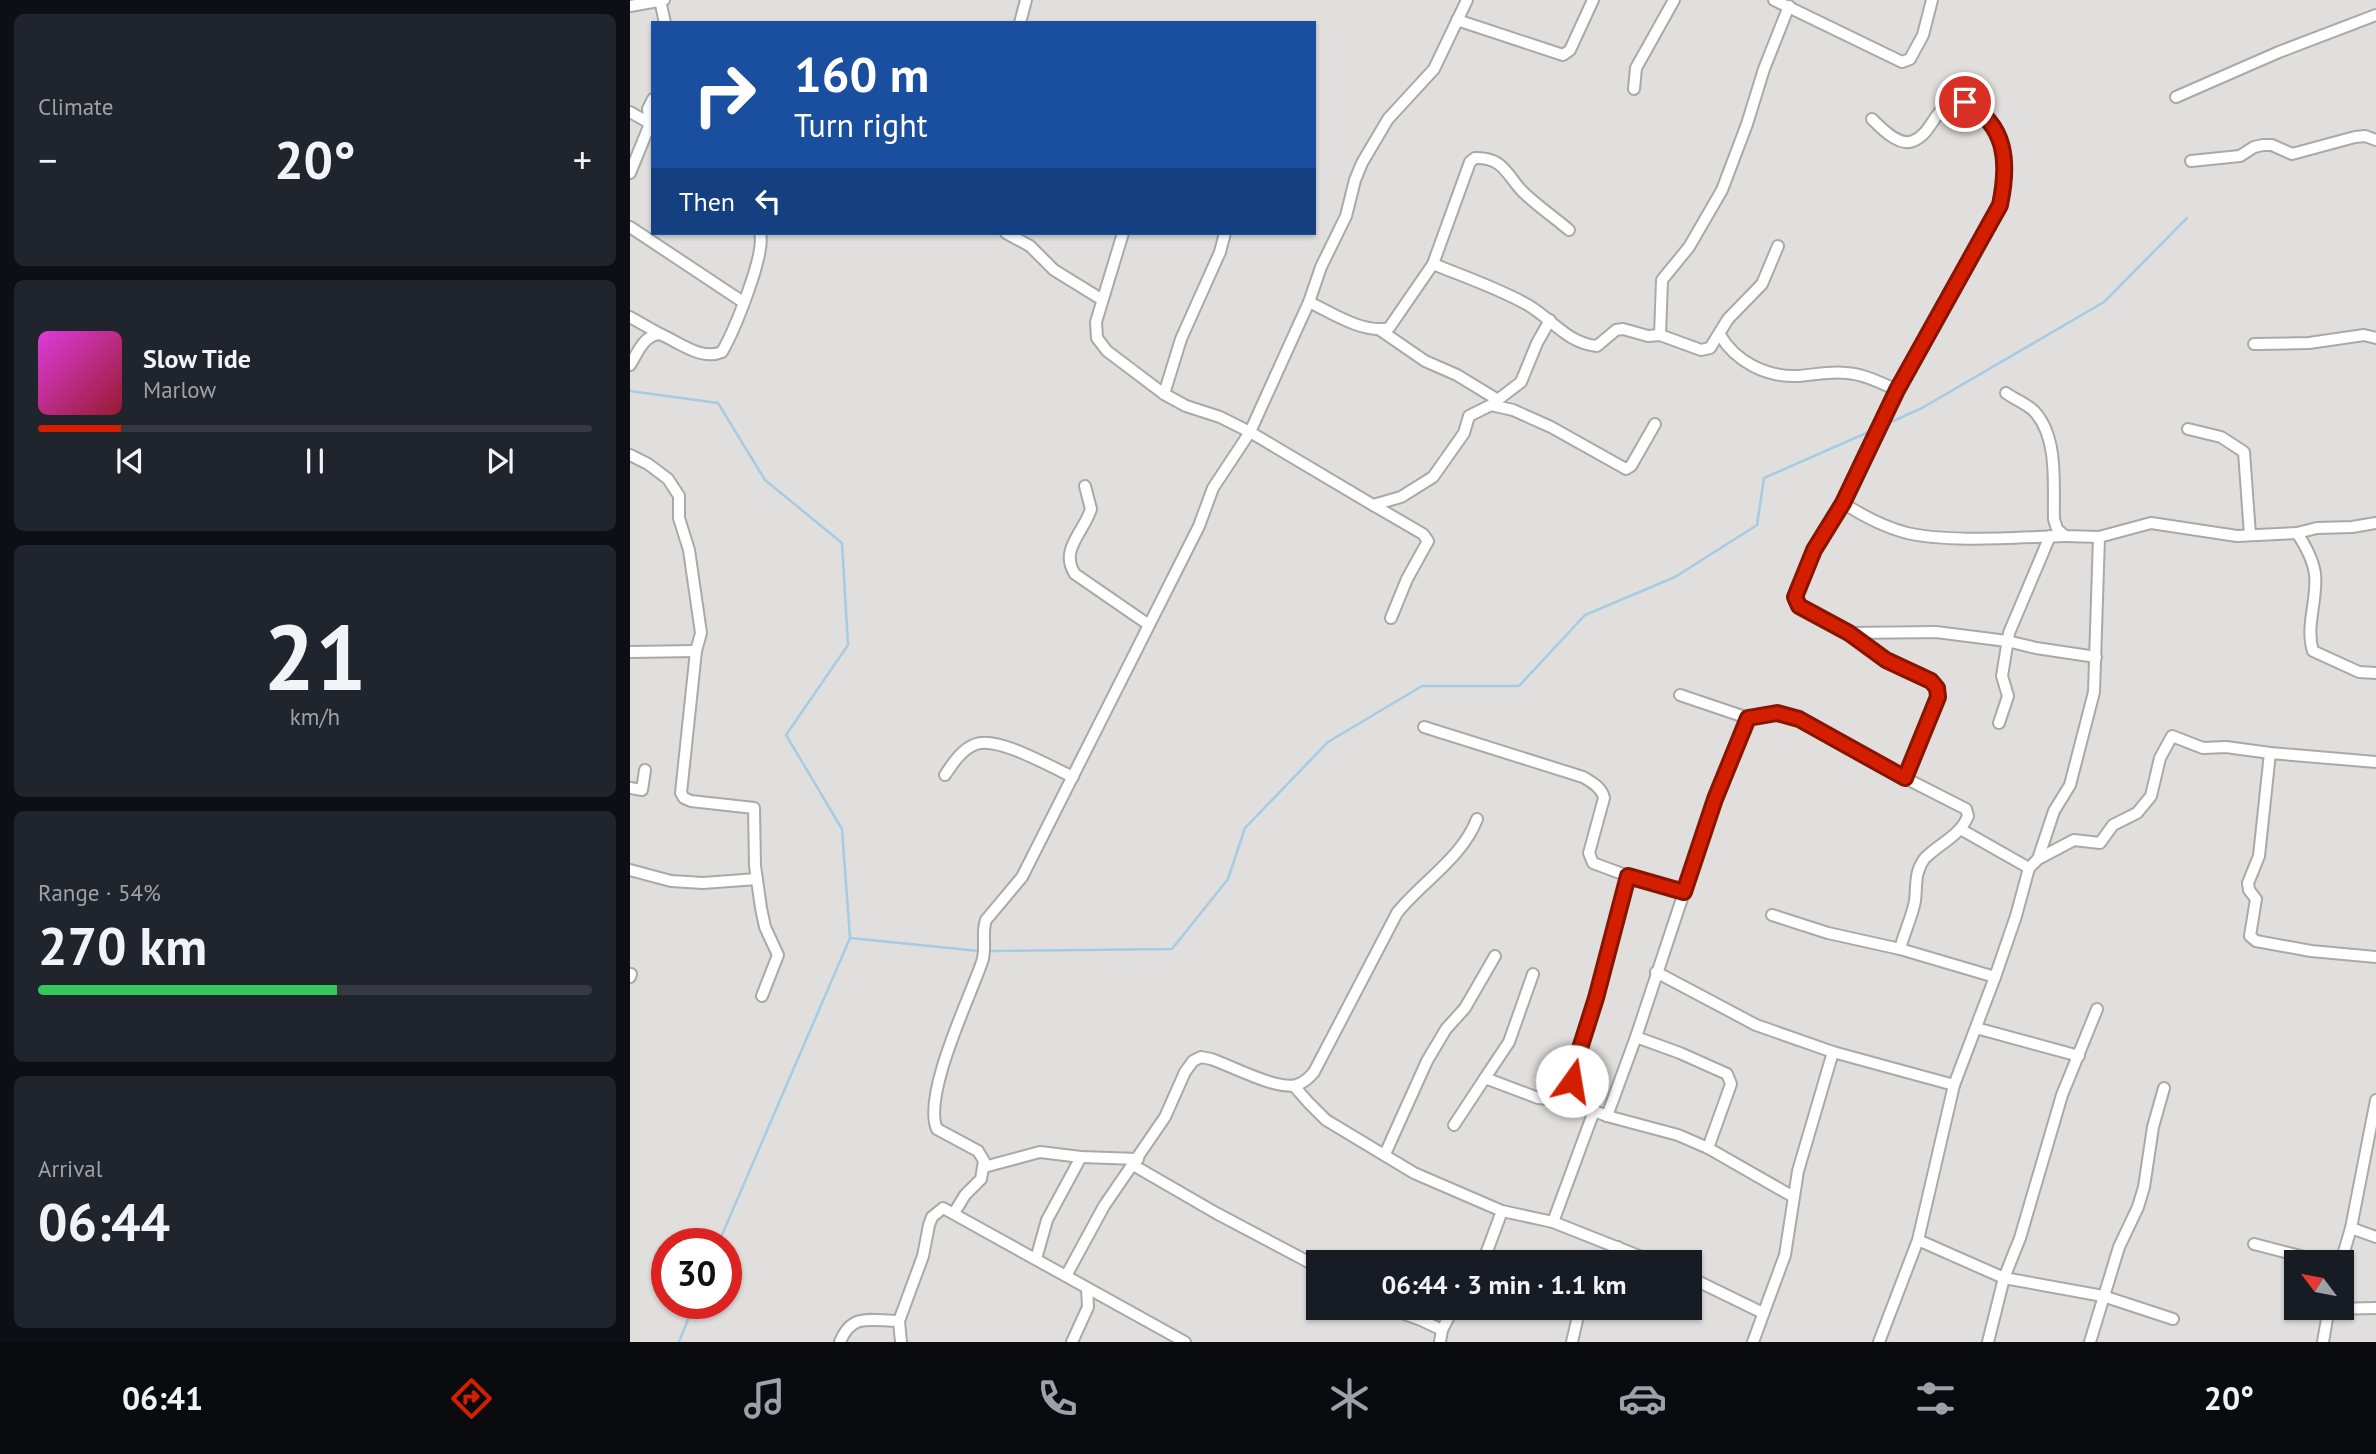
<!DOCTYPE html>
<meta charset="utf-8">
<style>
body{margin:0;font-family:"PT Sans",sans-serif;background:#20242c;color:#f1f3f6;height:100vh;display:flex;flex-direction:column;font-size:26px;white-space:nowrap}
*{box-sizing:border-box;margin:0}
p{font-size:23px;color:#9ea1a6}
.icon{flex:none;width:38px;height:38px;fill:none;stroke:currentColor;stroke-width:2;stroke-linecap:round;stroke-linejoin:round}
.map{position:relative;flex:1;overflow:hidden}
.details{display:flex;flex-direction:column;gap:14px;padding:14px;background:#0d0f14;width:630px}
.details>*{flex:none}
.top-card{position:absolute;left:21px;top:21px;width:665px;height:214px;border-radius:0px;box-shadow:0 2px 5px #0004;background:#1a4fa0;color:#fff;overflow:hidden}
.needle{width:46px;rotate:302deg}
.fabs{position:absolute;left:1654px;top:1250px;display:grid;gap:14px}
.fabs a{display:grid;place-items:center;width:70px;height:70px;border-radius:0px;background:#171b24;box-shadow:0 2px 5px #0004;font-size:35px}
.speed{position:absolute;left:21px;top:1228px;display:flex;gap:14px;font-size:35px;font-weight:700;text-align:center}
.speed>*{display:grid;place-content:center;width:91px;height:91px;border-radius:50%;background:#171b24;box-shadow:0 2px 5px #0004;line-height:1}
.speed .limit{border:10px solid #d22;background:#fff;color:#111}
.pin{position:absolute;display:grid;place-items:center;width:60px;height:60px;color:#fff;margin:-30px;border:4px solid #fff;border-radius:50%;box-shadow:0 2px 7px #0007}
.me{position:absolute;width:77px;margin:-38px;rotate:13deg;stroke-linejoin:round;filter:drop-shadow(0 0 5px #0008)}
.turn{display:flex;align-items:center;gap:24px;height:147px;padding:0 28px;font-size:32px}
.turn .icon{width:91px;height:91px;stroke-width:2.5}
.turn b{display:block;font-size:49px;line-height:60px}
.then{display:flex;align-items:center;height:66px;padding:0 28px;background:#0003;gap:14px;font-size:26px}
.big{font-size:52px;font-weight:700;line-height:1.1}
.details .tile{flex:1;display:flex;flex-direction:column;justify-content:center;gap:10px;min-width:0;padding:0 24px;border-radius:10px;background:#20242c}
.details .dial{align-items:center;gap:0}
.dial b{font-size:91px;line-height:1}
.song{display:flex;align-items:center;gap:21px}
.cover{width:84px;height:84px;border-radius:10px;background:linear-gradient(135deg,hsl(300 70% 55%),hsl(350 70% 35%))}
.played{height:7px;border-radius:4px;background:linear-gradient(90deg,#d31e00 15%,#363941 15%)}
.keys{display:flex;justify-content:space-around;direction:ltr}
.heat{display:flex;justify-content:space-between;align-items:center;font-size:38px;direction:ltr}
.charge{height:10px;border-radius:5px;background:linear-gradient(90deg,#34c759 54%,#363941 0)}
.trip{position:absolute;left:676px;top:1250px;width:396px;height:70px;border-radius:0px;background:#171b24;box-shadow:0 2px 5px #0004;font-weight:700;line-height:70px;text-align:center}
.tab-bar{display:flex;height:112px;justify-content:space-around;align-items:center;background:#090b0e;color:#9ea1a6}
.tab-bar .icon{width:49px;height:49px}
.tab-bar .selected{color:#d31e00}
.tab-bar b{font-size:32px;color:#f1f3f6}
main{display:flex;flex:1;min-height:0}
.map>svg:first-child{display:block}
.residential{fill:#e0dfde;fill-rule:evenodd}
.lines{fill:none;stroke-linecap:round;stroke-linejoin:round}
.stream{stroke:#a5cce3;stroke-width:2.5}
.minor-casing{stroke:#a9a9a9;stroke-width:14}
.minor{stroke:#fff;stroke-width:10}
.route-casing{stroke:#891400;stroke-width:18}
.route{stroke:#d31e00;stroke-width:12}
</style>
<main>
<section class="details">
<div class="tile"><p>Climate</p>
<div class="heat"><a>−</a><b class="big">20°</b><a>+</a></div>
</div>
<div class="tile">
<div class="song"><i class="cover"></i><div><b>Slow Tide</b><p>Marlow</p></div></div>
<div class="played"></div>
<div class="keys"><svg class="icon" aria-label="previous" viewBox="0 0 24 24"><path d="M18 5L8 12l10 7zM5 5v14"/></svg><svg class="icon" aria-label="pause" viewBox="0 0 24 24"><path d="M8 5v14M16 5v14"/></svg><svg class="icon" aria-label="next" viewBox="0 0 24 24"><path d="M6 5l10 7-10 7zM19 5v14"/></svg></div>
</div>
<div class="tile dial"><b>21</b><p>km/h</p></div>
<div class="tile"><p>Range · 54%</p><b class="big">270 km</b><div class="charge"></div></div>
<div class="tile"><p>Arrival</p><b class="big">06:44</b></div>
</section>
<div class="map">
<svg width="1746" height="1342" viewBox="0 0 1746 1342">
<rect width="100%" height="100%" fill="#f2f0e8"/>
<!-- residential -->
<path class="residential" d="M0,0H1746V1342H0ZM23,23H684V233H23ZM37,1244H96V1304H37ZM688,1262H1059V1307H688ZM1666,1262H1712V1307H1666Z"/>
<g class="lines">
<!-- stream -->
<g class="stream">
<polyline points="0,391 88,403 135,480 212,543 218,645 156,735 212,829 220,938 88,1244"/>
<polyline points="1259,423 1292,408 1474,302 1557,218"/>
<polyline points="220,938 349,951"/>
<polyline points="356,951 542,949 598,879 615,828 698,742 792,686 889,686 955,615 1045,577 1127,525 1134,478 1241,431"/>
<polyline points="49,1342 64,1304"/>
</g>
<defs>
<g id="minor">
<polyline points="30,0 35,23"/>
<polyline points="1144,0 1272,62 1280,59 1293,35 1302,0"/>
<polyline points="0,6 34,0"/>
<polyline points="827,20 933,55 940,50 963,0"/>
<polyline points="390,23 396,0"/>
<polyline points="1004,89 1006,68 1044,0"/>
<polyline points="1546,97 1649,52 1746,15"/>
<polyline points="0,112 23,125"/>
<path d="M1242,119C1251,128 1269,147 1283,141C1301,134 1303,112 1320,104C1329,100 1337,103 1345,107C1379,125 1376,173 1370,205L1267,390L1213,503C1233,516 1254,527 1277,533C1321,543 1389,537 1435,536"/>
<polyline points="1561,161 1610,156 1624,147 1633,145 1642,145 1662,154 1725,137 1735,136 1746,140"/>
<polyline points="0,173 20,124 18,109 23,99"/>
<polyline points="0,227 113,302"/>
<polyline points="376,233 400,246 424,270 471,299"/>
<polyline points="493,233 466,322 467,338 477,351 534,394 556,406 590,417 620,432 743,505 771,497 803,477 834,433 839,416 861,405 891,382 907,343 920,320"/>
<path d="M803,264C835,277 868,288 898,305C923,320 937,343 967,346L986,330L993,329L1018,336L1030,335L1071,350L1080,348L1098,319L1132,284L1148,246"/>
<path d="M679,302C702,313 733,334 759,328L803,264L840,162L845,158C873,157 877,175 892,191C906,205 924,217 939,230"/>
<polyline points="0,317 30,334"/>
<polyline points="750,330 795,361 827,375 868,400"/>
<polyline points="1030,335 1032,280 1059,247 1092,190 1117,124 1134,69 1159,6"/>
<path d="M1090,335C1106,362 1136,377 1168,376C1184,375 1200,371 1216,373C1234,374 1251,383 1267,390"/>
<polyline points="1624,344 1679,343 1734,335 1746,338"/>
<path d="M0,365C8,352 14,335 30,334C49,342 71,361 92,352C104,331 136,254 130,233"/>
<path d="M1376,393C1384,399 1397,404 1404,411C1429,438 1423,485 1424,519L1427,529L1435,536L1469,537L1521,523L1607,536L1667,533C1675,545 1683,559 1685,574C1688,599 1675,626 1683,651L1729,672L1746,673"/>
<polyline points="534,394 551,339 590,252 595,233"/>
<polyline points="861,405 883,410 921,427 996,469 1001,466 1025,424"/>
<polyline points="1558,429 1591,437 1614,452 1620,535"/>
<polyline points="0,455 18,464 38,479 49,496 49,518 59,550 71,633 66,651 51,793 54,798 61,801 124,808 125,866 131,908 135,927 148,955 132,996"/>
<path d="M455,486L461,509C454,532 429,550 445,574L519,625"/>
<path d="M1213,503L1184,550L1165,597L1169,606L1219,633L1256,660L1292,675L1301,681L1309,692L1275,778L1336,809L1338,816C1330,836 1310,843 1295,858C1284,872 1287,885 1285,901C1282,917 1274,933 1270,949L1365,977L1324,1085"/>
<polyline points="743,505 793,534 798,541 777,579 761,618"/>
<polyline points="1667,533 1687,528 1722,527 1746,523"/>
<polyline points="1219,633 1306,632 1377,641 1406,648 1466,657"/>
<polyline points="0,652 66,651"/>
<polyline points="1050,695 1118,718 1085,799 1006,1037 977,1116 1048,1135 1078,1148 1162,1196"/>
<polyline points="1118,718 1147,713 1169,719 1275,778"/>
<polyline points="1369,723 1378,696 1372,676 1379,633 1420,536"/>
<path d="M794,727L953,777C962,782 972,788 974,798L959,853L963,863L998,876L1054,892"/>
<polyline points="1640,753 1629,856 1618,883 1619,890 1626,899 1620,936 1626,941 1681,951 1746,957"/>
<path d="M315,775C323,763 332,749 346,744C368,736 421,767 443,777"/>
<polyline points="0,788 12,790 15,770"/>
<polyline points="1332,830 1399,868 1408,859 1444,840 1470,843 1483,825 1507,813 1521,796 1530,758 1542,736 1573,748 1596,747 1640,753 1746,762"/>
<polyline points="1408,859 1424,811 1440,785 1464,692 1469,537"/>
<polyline points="0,870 41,881 73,883 127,879"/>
<polyline points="1142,915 1198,933 1270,949"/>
<polyline points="1026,972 1126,1025 1203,1052"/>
<polyline points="903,974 879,1042 855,1078 908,1098 939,1101 977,1116"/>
<polyline points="0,977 1,974"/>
<polyline points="1365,977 1386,916 1399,868"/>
<polyline points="1346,1028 1449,1056"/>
<polyline points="1006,1037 1050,1053 1097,1074 1101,1084 1078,1148"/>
<polyline points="664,1086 678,1102 696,1120 784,1173 872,1211 923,1222 1024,1262"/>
<polyline points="939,1101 946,1061 966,998 998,876"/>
<polyline points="824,1125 855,1078"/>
<polyline points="755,1154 797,1061 816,1029 835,1008 865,956"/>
<polyline points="503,1165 586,1213 688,1267"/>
<polyline points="354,1167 410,1152 451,1157 508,1159"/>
<path d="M324,1213L335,1195L351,1179L354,1161L348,1151L307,1129C292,1096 340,997 352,962C357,948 351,934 356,920L392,877L569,526L583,488L620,432L679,302L691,267L716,216L725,180L732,163L758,119L804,69L837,0"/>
<polyline points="923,1222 964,1111"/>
<polyline points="1721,1228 1746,1237"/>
<polyline points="1288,1240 1374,1278 1390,1238 1432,1095 1467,1009"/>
<polyline points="1624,1244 1693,1262"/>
<polyline points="406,1259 417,1220 451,1157"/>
<polyline points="853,1262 872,1211"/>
<polyline points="977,1262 988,1247"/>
<polyline points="1711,1262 1721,1228 1746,1100"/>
<path d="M436,1276L474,1206L535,1117L555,1072L563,1061L571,1057L581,1059C602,1066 646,1090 666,1085C674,1083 679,1078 684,1072L767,913C793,881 832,858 847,819"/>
<polyline points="1059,1277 1133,1313"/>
<polyline points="755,1307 791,1320 812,1330"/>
<polyline points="1698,1309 1746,1308"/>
<path d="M210,1342C222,1312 241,1321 269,1321"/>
<polyline points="271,1342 269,1321 293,1256 299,1225 302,1217 313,1208 555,1342"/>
<polyline points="442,1342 458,1307 457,1288"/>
<polyline points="810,1342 812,1330 824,1307"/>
<polyline points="942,1342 950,1307"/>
<polyline points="1123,1342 1155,1255 1168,1171 1203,1052 1324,1085 1288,1240 1249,1342"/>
<polyline points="1358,1342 1374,1278 1473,1296 1543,1319"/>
<polyline points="1460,1342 1489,1247 1508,1207 1514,1187 1523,1127 1534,1088"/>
<polyline points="1693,1342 1699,1307"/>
</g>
</defs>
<!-- minor casing -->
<use href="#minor" class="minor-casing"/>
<!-- minor -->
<use href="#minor" class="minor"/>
</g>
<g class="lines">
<defs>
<path id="route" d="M942,1081L946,1061L966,998L998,876L1054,892L1085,799L1118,718L1147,713L1169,719L1275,778L1308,697L1307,688L1301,681L1256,660L1219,633L1169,606L1165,597L1184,550L1213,503L1267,390L1370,205C1379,162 1377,125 1335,102"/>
</defs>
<!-- route casing -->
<use href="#route" class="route-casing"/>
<!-- route -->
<use href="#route" class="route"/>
</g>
</svg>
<div class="fabs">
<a><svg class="needle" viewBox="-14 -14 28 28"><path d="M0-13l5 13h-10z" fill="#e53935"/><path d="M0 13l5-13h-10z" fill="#9ea1a6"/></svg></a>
</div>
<div class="speed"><div class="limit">30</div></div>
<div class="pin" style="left:1335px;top:102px;background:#d93025"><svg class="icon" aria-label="arrive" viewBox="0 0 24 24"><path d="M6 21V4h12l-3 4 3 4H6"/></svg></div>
<svg class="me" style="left:942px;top:1081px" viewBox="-20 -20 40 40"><circle r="19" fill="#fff"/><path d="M0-13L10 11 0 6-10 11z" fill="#d31e00"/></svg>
<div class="trip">06:44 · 3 min · 1.1 km</div>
<div class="top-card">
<div class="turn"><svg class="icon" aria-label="right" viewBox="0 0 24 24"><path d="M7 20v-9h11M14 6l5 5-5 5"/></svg><div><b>160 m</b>Turn right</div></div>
<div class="then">Then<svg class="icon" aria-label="left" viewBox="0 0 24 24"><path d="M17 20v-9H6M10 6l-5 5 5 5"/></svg></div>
</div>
</div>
</main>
<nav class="tab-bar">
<b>06:41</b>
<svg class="icon selected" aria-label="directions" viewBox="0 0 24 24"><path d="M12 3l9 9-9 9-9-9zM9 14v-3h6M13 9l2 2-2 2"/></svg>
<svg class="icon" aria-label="music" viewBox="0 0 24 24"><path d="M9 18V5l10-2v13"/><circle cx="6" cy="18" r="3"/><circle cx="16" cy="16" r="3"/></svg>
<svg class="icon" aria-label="phone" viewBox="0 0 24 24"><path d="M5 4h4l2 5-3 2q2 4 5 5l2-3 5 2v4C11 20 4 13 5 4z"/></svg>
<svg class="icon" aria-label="climate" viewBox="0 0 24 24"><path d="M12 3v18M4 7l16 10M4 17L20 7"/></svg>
<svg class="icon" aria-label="car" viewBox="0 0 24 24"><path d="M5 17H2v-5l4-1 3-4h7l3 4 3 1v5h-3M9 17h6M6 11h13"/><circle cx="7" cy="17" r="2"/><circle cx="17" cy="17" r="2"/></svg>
<svg class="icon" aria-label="filters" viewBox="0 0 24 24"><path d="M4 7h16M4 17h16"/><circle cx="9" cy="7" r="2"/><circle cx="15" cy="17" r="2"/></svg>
<b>20°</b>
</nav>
